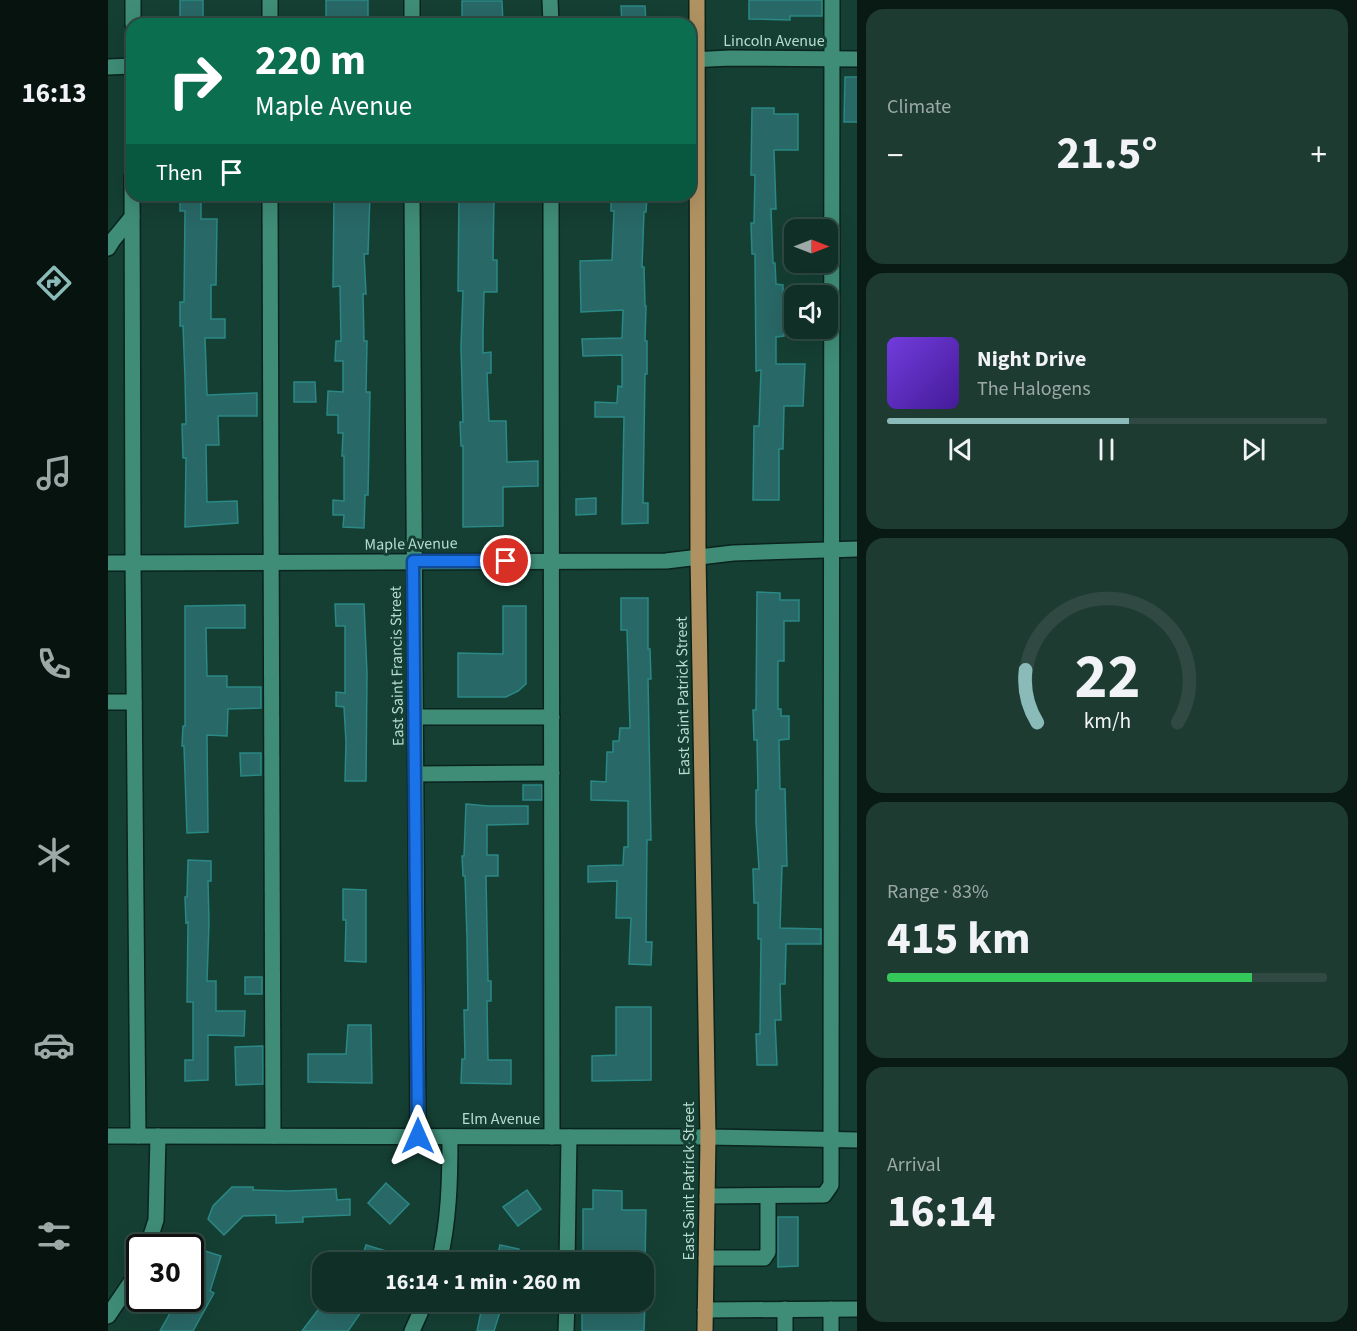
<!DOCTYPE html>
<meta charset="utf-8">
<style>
body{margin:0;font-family:"Source Sans 3",sans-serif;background:#1e3b32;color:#f1f3f6;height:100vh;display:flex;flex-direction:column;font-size:22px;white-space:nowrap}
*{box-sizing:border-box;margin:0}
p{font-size:20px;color:#9ca9a7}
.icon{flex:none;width:33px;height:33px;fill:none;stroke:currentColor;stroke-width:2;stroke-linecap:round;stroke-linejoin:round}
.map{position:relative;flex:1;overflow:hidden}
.drawer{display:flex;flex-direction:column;gap:9px;padding:9px;background:#091a15;width:500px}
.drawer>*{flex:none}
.top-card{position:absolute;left:18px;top:18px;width:570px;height:183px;border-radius:18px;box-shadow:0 6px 24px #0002,0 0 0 2px #304a43;background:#0b6e4f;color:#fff;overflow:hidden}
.needle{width:39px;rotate:90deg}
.tools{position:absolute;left:676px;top:219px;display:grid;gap:12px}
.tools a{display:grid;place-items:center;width:54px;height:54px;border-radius:12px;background:#102f26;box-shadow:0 6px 24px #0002,0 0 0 2px #304a43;font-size:30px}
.speed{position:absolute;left:18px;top:1234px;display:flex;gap:12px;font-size:30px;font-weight:700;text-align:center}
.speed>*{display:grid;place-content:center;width:78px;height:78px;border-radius:50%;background:#102f26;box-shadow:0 6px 24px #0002,0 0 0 2px #304a43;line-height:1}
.speed .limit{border:3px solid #111;border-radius:9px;background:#fff;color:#111}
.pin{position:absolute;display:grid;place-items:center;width:51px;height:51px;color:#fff;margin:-26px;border:3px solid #fff;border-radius:50%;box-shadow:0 2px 6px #0007}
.me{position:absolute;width:66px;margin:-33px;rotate:0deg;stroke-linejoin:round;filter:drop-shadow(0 0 4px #0008)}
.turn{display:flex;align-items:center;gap:21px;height:126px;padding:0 30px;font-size:27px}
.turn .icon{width:78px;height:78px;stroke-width:2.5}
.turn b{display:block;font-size:42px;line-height:51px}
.then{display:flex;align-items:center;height:57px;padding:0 30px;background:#0003;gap:12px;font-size:22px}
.big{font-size:45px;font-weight:700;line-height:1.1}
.drawer .widget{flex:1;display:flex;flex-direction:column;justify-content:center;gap:9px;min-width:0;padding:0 21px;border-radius:18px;background:#1e3b32}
.drawer .dial{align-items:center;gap:0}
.dial svg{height:156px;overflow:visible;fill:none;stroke:#304a43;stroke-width:7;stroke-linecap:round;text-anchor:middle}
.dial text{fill:#f1f3f6;stroke:none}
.song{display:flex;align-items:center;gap:18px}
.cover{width:72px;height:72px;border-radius:9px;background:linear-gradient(135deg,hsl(260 70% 55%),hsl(260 70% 35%))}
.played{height:6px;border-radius:3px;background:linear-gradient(90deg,#8bbbb9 55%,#304a43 55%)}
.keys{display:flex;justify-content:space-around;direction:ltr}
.heat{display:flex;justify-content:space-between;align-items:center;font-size:33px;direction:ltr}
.charge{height:9px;border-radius:4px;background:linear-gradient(90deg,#34c759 83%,#304a43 0)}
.trip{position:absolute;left:204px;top:1252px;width:342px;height:60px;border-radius:18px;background:#102f26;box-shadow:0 6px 24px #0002,0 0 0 2px #304a43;font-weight:700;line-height:60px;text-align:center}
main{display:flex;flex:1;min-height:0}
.tab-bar{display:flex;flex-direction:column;width:108px;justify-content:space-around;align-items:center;background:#06130f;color:#9ca9a7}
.tab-bar .icon{width:42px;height:42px}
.tab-bar .selected{color:#8bbbb9}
.tab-bar b{font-size:27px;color:#f1f3f6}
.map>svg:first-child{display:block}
.building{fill:#286866;stroke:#2a8885;stroke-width:1.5}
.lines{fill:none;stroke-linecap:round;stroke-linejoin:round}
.minor-casing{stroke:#0a231c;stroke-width:18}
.major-casing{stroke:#0a231c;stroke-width:18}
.minor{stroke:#3f8d77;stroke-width:15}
.major{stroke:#b09262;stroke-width:15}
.route-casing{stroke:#114b97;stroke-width:15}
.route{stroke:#1a73e8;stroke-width:10}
.labels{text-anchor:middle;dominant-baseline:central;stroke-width:6;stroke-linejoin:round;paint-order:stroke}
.street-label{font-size:16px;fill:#b7dccf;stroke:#153f33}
</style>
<main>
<nav class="tab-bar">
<b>16:13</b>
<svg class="icon selected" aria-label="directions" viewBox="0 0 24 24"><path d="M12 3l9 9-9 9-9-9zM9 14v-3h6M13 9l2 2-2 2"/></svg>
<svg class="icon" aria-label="music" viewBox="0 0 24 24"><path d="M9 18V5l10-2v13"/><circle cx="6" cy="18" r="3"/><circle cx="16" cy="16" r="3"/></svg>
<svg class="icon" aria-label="phone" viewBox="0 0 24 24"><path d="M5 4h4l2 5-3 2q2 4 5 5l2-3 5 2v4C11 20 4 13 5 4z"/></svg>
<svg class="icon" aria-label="climate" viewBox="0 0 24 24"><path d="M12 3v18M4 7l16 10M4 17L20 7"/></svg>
<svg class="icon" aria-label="car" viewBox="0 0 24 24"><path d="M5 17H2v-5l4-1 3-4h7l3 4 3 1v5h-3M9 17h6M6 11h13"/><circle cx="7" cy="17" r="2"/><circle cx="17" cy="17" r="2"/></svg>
<svg class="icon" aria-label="filters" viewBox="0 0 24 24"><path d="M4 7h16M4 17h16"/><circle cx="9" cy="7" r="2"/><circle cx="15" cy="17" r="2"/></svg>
</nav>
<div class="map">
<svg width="750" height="1331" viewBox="0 0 750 1331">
<rect width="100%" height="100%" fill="#153f33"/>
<!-- building -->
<g class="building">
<rect x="72" y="0" width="23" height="24"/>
<rect x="218" y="0" width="42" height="21"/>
<polygon points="641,0 714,0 714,16 682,16 682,20 641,19"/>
<polygon points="354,1 394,1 395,24 354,24"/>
<polygon points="513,6 537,6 538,24 514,24"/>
<polygon points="737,77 750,77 750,122 736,122"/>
<polygon points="644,108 666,108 666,114 690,114 690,150 666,150 668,209 663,209 665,263 667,263 668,284 675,285 676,336 668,337 668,364 697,364 695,406 676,406 675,449 671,449 671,500 645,500 646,426 651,426 653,370 648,371 647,254 644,254 643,223 646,223 647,175 643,175"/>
<polygon points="72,195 93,195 93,219 109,219 108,285 103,285 103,319 117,319 117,338 97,338 99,395 149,393 149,416 110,416 111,445 98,445 99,502 129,501 130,523 77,527 78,458 75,458 74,424 78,424 77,378 75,326 72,326 72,302 76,302 77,211 72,211"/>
<polygon points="226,195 262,195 260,254 256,254 258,294 255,294 256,341 259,341 258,392 262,392 260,495 257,495 256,528 235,527 236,515 225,515 225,500 236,501 236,456 234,456 235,433 230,433 230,415 219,415 220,391 235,392 235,361 227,361 228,341 233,341 232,286 225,287"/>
<polygon points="351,195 386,195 385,260 389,260 389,292 376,292 375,333 375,353 383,352 383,373 379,373 381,421 398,421 399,462 430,461 430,486 395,487 395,526 355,527 355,446 353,446 352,422 355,422 353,347 355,291 350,291"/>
<polygon points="503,195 539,195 538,212 536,212 534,267 536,267 537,306 538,306 537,341 539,341 539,374 537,374 535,503 540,503 540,523 514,524 516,417 487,417 487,402 509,403 510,386 514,387 514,355 475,356 474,339 514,338 515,310 473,312 472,261 504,260 506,211 503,211"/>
<polygon points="186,382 207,382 208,402 186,402"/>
<polygon points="488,498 488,514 468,515 468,499"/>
<polygon points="649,592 672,593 672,600 691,600 691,621 676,621 676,661 670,661 670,709 673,709 673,716 681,716 681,739 671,740 672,789 677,789 679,866 674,866 672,928 713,929 713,944 678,944 677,984 672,984 673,1020 667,1020 669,1065 649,1065 648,1034 652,1034 653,939 650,939 650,903 646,903 645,869 651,869 648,823 648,790 650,790 649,740 646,740 645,710 648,710"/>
<polygon points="513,598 540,598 540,649 542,649 543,679 540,679 543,840 539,840 538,942 544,942 543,965 521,964 523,918 508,918 509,881 480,882 480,866 515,865 516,847 520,847 520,801 483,800 483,781 498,782 499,752 505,752 505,741 511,741 512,728 522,728 519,630 513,630"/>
<polygon points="227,604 256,604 259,673 258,781 237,781 238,742 236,707 228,706 228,692 237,693 237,626 228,626"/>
<polygon points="137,605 137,628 98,628 99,676 119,676 119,687 153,687 153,708 120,709 119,736 99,735 100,832 79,833 76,746 74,746 75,726 77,726 77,606"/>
<polygon points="395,606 418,606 418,684 410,691 398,697 350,697 350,653 395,654"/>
<polygon points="132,753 153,753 153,775 133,776"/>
<rect x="415" y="785" width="19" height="15"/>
<polygon points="358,804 380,806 420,806 420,824 379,825 379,855 390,855 390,876 378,876 380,981 383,981 383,1001 379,1001 380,1060 403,1060 403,1084 353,1083 354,1059 357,1059 356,1010 360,1010 359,938 357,876 355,876 354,856 356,856"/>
<polygon points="80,860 103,861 103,881 100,881 101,922 99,981 108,981 108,1011 137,1011 136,1036 100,1035 100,1080 77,1081 77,1060 85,1060 85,1002 79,1002 80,922 78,923 77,897 79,897"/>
<polygon points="235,889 258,890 258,962 237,961 238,920 235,920"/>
<rect x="137" y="977" width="17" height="17"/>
<polygon points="508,1007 543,1007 543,1080 484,1081 484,1056 508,1055"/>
<polygon points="240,1025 263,1025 264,1083 200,1082 200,1054 238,1054"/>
<polygon points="155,1046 155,1084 128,1085 127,1047"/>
<polygon points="278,1183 301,1204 282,1224 260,1203"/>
<polygon points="124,1187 145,1187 145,1190 180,1191 228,1189 229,1200 242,1199 242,1215 195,1217 195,1222 168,1223 168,1215 135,1216 116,1235 100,1219 105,1206"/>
<polygon points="419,1190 433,1209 410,1226 395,1207"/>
<polygon points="485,1190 514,1191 514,1210 538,1210 537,1263 475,1263 475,1209 485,1209"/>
<polygon points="670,1217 690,1217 690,1266 670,1267"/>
<polygon points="258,1245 278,1251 274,1263 252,1263"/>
<polygon points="392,1245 411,1249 408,1263 388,1263"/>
<polygon points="94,1250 113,1256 102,1291 106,1293 85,1331 52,1331 70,1299 82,1299 82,1285"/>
<polygon points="216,1302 260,1302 240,1331 194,1331"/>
<polygon points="375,1302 395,1302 386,1331 369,1331"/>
<polygon points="474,1302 537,1302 536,1331 474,1331"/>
</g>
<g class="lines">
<defs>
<g id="minor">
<polyline points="162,0 162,24"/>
<polyline points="304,0 304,24"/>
<polyline points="442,0 443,24"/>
<polyline points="25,24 25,0"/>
<polyline points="582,60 622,58 750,59"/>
<polyline points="0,67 24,66"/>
<polyline points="24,177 25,563 30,1136"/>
<polyline points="162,195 165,1136"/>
<polyline points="304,195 310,1136"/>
<polyline points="443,195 444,1137"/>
<polyline points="0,248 5,240 24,217"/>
<polyline points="0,563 558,561 625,553 750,549"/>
<polyline points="0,702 26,702"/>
<polyline points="308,717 444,717"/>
<polyline points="308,774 444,773"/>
<polyline points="0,1136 600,1137 750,1140"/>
<polyline points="599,1196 716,1195 723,1185 724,0"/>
<polyline points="39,1248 48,1220 50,1136"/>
<polyline points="598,1258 656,1258 660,1252 660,1196"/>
<path d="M331,1263C341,1221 342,1180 342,1137"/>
<polyline points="459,1263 461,1137"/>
<polyline points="723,1309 723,1331"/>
<polyline points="597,1310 750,1309"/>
<polyline points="0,1316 25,1279 32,1264"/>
<polyline points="304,1331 317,1302"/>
<polyline points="458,1331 459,1302"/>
<polyline points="677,1331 677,1309"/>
</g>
<polyline id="major" points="589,0 590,556 600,1137 597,1331"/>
</defs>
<!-- minor casing -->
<use href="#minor" class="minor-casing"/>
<!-- major casing -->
<use href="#major" class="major-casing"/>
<!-- minor -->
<use href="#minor" class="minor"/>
<!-- major -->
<use href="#major" class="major"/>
</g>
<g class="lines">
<defs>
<polyline id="route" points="310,1136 305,561 398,561"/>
</defs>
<!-- route casing -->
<use href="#route" class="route-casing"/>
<!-- route -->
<use href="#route" class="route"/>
</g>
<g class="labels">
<!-- street labels -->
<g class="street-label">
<text x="666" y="41">Lincoln Avenue</text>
<text transform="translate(303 544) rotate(-1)">Maple Avenue</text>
<text transform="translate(289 666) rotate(-91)">East Saint Francis Street</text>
<text transform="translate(575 696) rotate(-91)">East Saint Patrick Street</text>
<text x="393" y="1119">Elm Avenue</text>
<text transform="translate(581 1181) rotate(-90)">East Saint Patrick Street</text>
</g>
</g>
</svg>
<div class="tools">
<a><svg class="needle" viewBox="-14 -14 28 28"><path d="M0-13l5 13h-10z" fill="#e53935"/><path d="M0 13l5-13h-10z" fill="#9ca9a7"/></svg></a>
<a><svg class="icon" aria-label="sound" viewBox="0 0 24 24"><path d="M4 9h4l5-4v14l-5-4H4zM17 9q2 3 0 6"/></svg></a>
</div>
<div class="speed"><div class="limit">30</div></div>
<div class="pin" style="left:398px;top:561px;background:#d93025"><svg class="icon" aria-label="arrive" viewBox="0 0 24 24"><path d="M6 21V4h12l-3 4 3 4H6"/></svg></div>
<svg class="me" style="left:310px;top:1136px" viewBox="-20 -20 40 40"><path d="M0-17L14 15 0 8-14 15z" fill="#1a73e8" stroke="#fff" stroke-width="4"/></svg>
<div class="trip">16:14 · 1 min · 260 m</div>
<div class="top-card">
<div class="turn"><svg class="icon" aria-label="right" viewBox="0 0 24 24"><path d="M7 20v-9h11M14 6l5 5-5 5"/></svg><div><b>220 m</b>Maple Avenue</div></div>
<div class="then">Then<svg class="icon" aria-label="arrive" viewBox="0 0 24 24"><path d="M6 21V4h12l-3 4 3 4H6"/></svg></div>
</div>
</div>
<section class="drawer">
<div class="widget"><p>Climate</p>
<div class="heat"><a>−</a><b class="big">21.5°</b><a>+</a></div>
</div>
<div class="widget">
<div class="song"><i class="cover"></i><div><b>Night Drive</b><p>The Halogens</p></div></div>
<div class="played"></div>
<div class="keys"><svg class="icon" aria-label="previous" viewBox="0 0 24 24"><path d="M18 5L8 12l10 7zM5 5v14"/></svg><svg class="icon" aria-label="pause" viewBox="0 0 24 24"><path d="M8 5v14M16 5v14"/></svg><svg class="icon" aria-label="next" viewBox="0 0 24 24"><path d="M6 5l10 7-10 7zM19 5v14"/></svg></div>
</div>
<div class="widget dial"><svg viewBox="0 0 100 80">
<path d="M14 69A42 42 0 1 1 86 69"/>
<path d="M14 69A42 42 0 0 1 8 42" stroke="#8bbbb9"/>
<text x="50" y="56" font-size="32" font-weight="700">22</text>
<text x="50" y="72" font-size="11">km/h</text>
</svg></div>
<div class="widget"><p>Range · 83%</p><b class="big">415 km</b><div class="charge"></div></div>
<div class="widget"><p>Arrival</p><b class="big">16:14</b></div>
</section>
</main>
